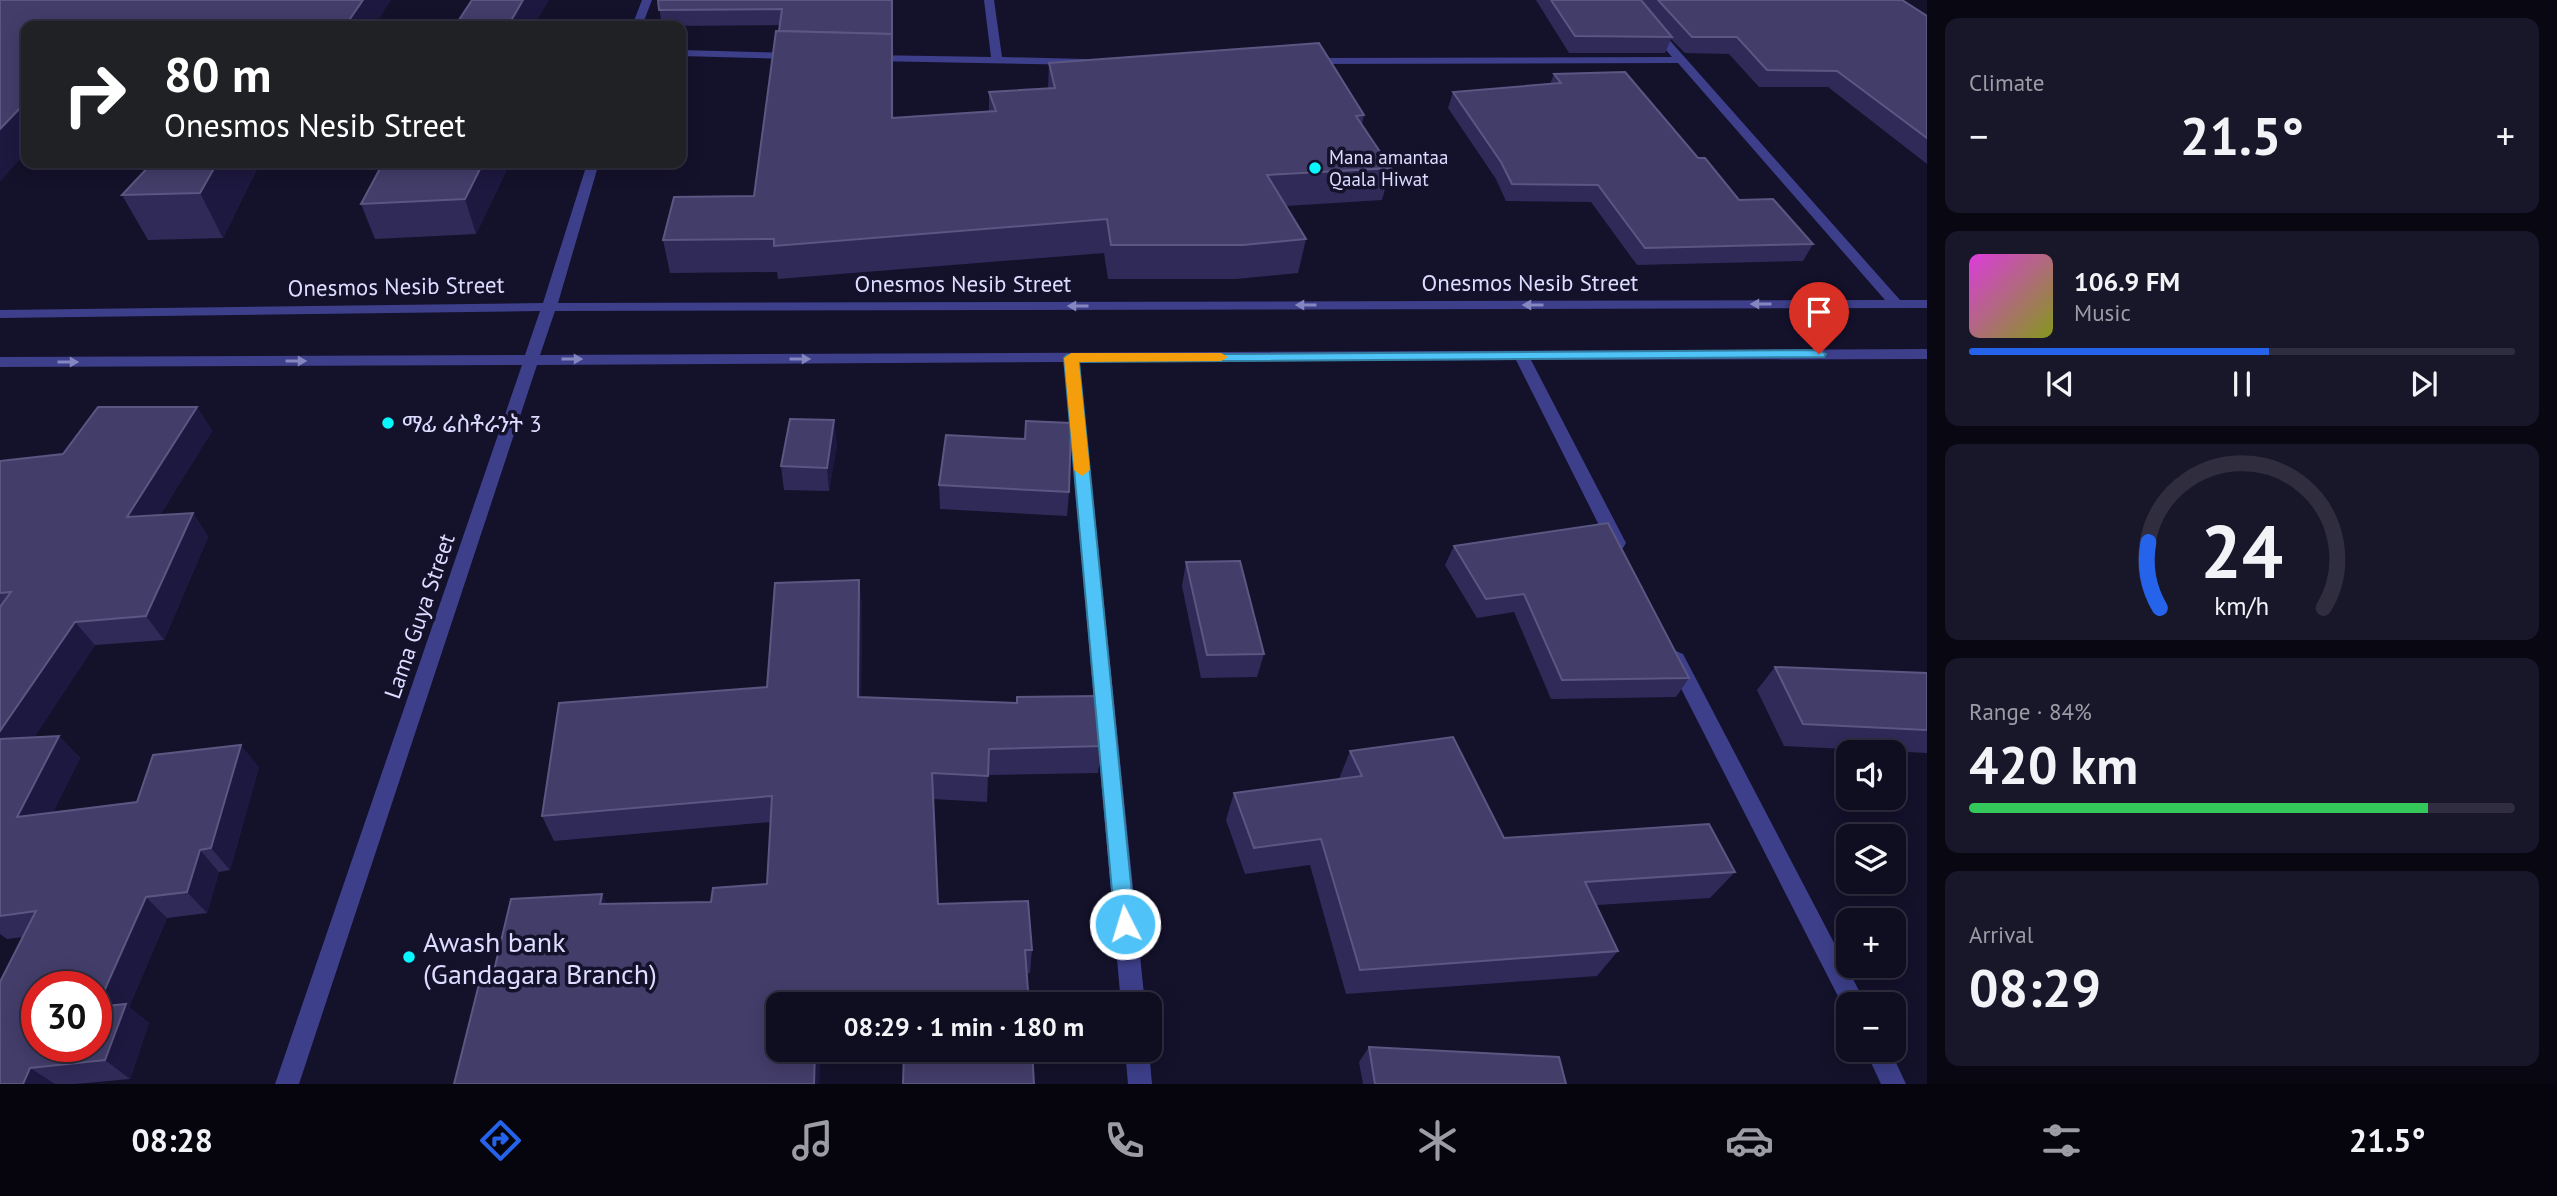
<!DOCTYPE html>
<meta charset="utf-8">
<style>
body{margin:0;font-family:"PT Sans","Noto Sans Ethiopic",sans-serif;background:#181629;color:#f1f3f6;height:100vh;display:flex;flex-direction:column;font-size:26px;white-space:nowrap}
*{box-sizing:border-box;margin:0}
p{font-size:23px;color:#9b9ca5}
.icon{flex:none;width:38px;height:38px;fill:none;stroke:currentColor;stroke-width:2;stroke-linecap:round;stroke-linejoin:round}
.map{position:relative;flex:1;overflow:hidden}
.drawer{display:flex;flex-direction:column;gap:18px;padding:18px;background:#080712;width:630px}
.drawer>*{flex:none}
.hud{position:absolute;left:21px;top:21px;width:665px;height:147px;border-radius:14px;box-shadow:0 4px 18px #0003,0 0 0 2px #2f2d3e;background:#202124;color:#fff;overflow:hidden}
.buttons{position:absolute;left:1836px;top:740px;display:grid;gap:14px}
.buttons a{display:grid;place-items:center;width:70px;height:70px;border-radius:14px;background:#0f0d20;box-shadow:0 4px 18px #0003,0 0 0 2px #2f2d3e;font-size:35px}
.speed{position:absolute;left:21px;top:971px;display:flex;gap:14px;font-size:35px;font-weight:700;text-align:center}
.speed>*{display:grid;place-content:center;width:91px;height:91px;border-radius:50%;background:#0f0d20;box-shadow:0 4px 18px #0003,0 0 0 2px #2f2d3e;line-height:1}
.speed .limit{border:10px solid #d22;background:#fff;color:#111}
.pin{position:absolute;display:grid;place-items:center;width:60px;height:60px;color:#fff;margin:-72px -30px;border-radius:50% 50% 50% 0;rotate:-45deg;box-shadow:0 0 7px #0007}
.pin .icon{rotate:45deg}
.me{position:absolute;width:77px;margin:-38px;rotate:355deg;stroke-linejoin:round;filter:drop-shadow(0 0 5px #0008)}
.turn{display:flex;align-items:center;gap:24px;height:147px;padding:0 28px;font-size:32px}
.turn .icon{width:91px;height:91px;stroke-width:2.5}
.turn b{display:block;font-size:49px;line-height:60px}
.big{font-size:52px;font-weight:700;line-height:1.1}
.drawer .tile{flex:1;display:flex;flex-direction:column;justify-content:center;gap:10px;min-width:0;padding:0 24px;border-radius:14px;background:#181629}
.drawer .dial{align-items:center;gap:0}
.dial svg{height:182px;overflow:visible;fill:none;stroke:#2f2d3e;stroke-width:7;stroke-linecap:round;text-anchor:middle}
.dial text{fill:#f1f3f6;stroke:none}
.song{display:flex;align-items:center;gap:21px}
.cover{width:84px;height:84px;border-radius:10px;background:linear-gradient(135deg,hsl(300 70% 55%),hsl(70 70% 35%))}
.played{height:7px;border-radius:4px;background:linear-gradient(90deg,#2563eb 55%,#2f2d3e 55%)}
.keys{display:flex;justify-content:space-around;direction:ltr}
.heat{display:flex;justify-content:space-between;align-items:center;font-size:38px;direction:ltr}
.charge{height:10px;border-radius:5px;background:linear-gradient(90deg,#34c759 84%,#2f2d3e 0)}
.trip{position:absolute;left:766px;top:992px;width:396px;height:70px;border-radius:14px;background:#0f0d20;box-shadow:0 4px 18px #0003,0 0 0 2px #2f2d3e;font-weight:700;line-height:70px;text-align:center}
.dock{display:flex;height:112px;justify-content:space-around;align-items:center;background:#06050d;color:#9b9ca5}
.dock .icon{width:49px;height:49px}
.dock .on{color:#2563eb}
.dock b{font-size:32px;color:#f1f3f6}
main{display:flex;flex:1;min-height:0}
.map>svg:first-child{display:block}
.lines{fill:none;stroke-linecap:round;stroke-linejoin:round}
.minor{fill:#3d3f8a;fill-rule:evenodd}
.wall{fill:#302a59}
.shaded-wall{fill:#1d183f}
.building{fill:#433d6a;stroke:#5b5682;stroke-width:2;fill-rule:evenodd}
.oneway{fill:#8585bf}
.route{fill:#4fc3f7;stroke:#337fa1;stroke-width:2}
.slow{fill:#f59e0b}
.poi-dot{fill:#08f6fe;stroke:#14112b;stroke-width:2.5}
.labels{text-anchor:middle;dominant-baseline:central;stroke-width:7;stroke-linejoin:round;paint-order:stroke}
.far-poi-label{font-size:19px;fill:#dddbff;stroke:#14112b;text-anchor:start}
.street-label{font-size:23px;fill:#dddbff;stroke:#14112b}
.poi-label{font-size:23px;fill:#dddbff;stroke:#14112b;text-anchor:start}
.near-poi-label{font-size:28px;fill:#dddbff;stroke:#14112b;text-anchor:start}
</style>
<main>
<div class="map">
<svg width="1927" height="1084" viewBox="0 0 1927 1084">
<rect width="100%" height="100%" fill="#14112b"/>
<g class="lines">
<!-- minor -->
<g class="minor">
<polygon points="642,0 652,0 642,26 632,26"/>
<polygon points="984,0 994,0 1002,57 1085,59 1091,62 1085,65 871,61 865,58 871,55 991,57"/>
<polygon points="1623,0 1634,0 1900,300 1927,300 1927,308 555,311 540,355 1927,349 1927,359 1531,360 1626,543 1623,548 1611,548 1608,543 1516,360 1079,362 1145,1004 1121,1004 1064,362 537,365 299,1084 275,1084 522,365 0,367 0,357 525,355 540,311 0,318 0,310 543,303 585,170 548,167 542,163 599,163 558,303 1885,300 1678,63 1309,64 1303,61 1309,58 1672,57"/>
<polygon points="681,50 795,53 801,56 795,59 681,56"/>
<polygon points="1676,651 1683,654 1866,1004 1848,1004 1848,1013 1846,1012 1666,659 1669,654"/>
<polygon points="1125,1050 1149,1050 1152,1084 1128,1084"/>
<polygon points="1865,1050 1890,1050 1906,1084 1881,1084"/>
</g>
</g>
<!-- wall -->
<g class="wall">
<polygon points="658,0 893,0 893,118 989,111 989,92 1048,89 1049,63 1364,115 1362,124 1391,168 1382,200 1286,206 1306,239 1298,273 1236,279 1108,279 1104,253 778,279 777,272 670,273 663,240 754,196 780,25 662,26"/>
<polygon points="1536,0 1902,0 1927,16 1927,164 1828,87 1759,87 1729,54 1685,53 1671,39 1665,53 1569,53"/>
<polygon points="1554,74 1698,158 1739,200 1813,244 1803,261 1637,265 1591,202 1506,201 1496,179 1448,108 1453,92 1550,84"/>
<polygon points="152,163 260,163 223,238 148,240 122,195"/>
<polygon points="383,163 510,163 476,234 375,239 361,204"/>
<polygon points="197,407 212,431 160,515 193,513 208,537 164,640 95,645 34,737 59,736 80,758 53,812 137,802 259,767 230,870 219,872 207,913 167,918 129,1007 149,1023 130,1079 75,1084 0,1084 23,937 7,939 0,934 0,461 63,454"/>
<polygon points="1025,439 1069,492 1067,516 940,509 939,485"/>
<polygon points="837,444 829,491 784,490 781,466"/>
<polygon points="1454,546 1689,678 1676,697 1551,699 1514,612 1477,618 1445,565"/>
<polygon points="1186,562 1264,654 1257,677 1201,678 1182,586"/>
<polygon points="859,580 862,607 861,697 1017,703 1017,697 1102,746 1098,773 988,775 987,802 933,799 938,904 1032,950 1030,973 779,1004 779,1050 820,1050 819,1084 454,1084 493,975 607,904 711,902 767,884 771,822 554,841 542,816 767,687"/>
<polygon points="1775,667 1927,673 1927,753 1784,746 1757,690"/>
<polygon points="1350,751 1504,838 1735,872 1710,898 1597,905 1618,951 1597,976 1346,994 1310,865 1245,874 1226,820 1234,793 1339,779"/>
<polygon points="1369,1047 1566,1084 1363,1084 1359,1062"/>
</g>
<!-- shaded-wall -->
<g class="shaded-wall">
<polygon points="363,0 391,0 375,26 345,26"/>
<polygon points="523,0 549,0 534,26 508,26"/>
<polygon points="892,34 893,65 894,150 892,118"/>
<polygon points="23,105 26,110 26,152 0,182 0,129"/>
<polygon points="217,163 260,163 223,238 200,193"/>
<polygon points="483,163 510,163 476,234 465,199"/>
<polygon points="197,407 212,431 144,541 127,517"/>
<polygon points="834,420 837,444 829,491 827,468"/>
<polygon points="193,513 208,537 164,640 146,616"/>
<polygon points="859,580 862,607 861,724 858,697"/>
<polygon points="75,622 95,645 18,762 0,744 0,731"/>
<polygon points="59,736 80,758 40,839 17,817"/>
<polygon points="241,745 259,767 230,870 211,848"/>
<polygon points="200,850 219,872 207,913 187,892"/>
<polygon points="602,894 613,918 600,904"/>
<polygon points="146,897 167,918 129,1007 149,1023 130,1079 105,1060 97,1007"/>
<polygon points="815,1050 820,1050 819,1084 814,1084"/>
<polygon points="30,1068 55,1084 23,1084"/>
</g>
<!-- building -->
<g class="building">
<polygon points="0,0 363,0 345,26 26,26 26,105 23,105 0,129"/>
<polygon points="472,0 523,0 508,26 455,26"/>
<polygon points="658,0 892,0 892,36 892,34 779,31 782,9 659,10"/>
<polygon points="1551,0 1641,0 1672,37 1575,36"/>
<polygon points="1658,0 1902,0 1927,16 1927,138 1837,71 1767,70 1737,37 1692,37"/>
<polygon points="776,31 892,34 892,118 996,111 989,92 1055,88 1049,63 1319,43 1364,115 1356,116 1391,168 1267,175 1306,239 1243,245 1111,245 1107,219 774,246 774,239 663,240 674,197 754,196"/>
<polygon points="1625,72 1698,158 1705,158 1739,200 1773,199 1813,244 1645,248 1598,185 1512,184 1501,162 1453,92 1561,83 1554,74"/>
<polygon points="152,163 217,163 200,193 122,195"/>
<polygon points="383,163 483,163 465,199 361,204"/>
<polygon points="98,407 197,407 127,517 193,513 146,616 75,622 0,731 0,607 11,592 0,593 0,461 63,454"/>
<polygon points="790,419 834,420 827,468 781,466"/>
<polygon points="1026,421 1071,423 1069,492 939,485 946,435 1025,439"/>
<polygon points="1608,523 1689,678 1562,680 1524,594 1486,599 1454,546"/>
<polygon points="1240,561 1264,654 1207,655 1186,562"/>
<polygon points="859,580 858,697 1017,703 1017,697 1097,696 1102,746 989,749 988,776 932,773 938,904 1028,901 1032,950 1025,950 1029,1004 779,1004 779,1050 815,1050 814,1084 454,1084 481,976 493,975 511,899 602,894 600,904 711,902 713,888 767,884 772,796 542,816 559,703 767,687 775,583"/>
<polygon points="1775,667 1927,673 1927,730 1803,724"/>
<path d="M59,736L17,817L137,802L153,755L241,745L211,848L200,850L187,892L146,897L97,1007L126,1004L105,1060L30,1068L23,1084H0V982L36,911L0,916V739ZM37,987H96V1046H37Z"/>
<polygon points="1453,737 1504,838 1709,824 1735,872 1585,882 1618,951 1360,970 1321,839 1254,848 1234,793 1362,776 1350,751"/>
<polygon points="1369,1047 1559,1057 1566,1084 1375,1084"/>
<polygon points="904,1050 1032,1050 1034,1084 903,1084"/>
</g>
<!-- one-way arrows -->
<defs><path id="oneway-solid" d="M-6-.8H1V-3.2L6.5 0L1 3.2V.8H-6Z" transform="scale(1.75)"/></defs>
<g class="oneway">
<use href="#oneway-solid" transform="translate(1761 304) rotate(180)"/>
<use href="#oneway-solid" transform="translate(1306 305) rotate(180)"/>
<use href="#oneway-solid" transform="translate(1533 305) rotate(180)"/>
<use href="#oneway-solid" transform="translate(1078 306) rotate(180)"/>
<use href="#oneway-solid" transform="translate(572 359)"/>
<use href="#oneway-solid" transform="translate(800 359)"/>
<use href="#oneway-solid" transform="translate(296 361)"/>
<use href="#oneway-solid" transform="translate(68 362)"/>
</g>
<!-- route -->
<polygon class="route" points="1819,350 1826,354 1824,357 1079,362 1135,924 1132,930 1125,933 1118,930 1115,924 1064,358 1067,355"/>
<!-- slow -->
<polygon class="slow" points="1071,353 1221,353 1228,357 1221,361 1079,362 1090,470 1082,476 1074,470 1064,358"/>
<!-- markers -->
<g class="poi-dot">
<circle cx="1315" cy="168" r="7"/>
<circle cx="388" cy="423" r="7"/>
<circle cx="409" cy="957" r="7"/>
</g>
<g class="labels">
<!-- far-poi labels -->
<g class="far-poi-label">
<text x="1329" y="157">Mana amantaa<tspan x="1329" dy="22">Qaala Hiwat</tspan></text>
</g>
<!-- street labels -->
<g class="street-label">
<text x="1530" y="282">Onesmos Nesib Street</text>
<text x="963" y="283">Onesmos Nesib Street</text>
<text transform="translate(396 286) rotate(-1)">Onesmos Nesib Street</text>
<text transform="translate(419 616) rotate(-71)">Lama Guya Street</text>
</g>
<!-- poi labels -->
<g class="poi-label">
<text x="402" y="423">ማፊ ሬስቶራንት 3</text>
</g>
<!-- near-poi labels -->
<g class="near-poi-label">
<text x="423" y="941">Awash bank<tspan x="423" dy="32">(Gandagara Branch)</tspan></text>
</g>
</g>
</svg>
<div class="buttons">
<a><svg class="icon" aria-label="sound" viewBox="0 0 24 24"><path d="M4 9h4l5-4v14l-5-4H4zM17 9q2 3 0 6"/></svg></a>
<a><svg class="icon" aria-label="layers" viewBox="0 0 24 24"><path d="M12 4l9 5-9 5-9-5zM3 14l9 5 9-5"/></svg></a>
<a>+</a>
<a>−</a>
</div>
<div class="speed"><div class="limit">30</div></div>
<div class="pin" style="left:1819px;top:354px;background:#d93025"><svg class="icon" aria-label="arrive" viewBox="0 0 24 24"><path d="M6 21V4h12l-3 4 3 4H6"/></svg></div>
<svg class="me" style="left:1125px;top:924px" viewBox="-20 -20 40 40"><circle r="17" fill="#4fc3f7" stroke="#fff" stroke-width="3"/><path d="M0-11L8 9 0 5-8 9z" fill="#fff"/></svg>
<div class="trip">08:29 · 1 min · 180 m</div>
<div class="hud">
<div class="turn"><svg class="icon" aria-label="right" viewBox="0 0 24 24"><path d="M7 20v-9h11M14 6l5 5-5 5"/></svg><div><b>80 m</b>Onesmos Nesib Street</div></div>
</div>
</div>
<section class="drawer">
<div class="tile"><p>Climate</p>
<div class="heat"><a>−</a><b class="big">21.5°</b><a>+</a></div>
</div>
<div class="tile">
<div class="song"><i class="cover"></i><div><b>106.9 FM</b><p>Music</p></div></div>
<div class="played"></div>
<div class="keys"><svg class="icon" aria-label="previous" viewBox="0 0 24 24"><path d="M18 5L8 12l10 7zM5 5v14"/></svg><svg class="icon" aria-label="pause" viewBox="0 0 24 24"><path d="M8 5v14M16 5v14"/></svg><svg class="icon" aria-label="next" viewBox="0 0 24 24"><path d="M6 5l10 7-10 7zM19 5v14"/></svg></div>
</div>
<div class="tile dial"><svg viewBox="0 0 100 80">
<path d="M14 69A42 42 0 1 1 86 69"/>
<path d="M14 69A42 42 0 0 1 9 40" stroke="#2563eb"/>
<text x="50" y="56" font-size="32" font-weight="700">24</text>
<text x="50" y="72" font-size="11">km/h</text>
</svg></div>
<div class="tile"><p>Range · 84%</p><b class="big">420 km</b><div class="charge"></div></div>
<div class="tile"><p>Arrival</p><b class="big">08:29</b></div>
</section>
</main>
<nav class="dock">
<b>08:28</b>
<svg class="icon on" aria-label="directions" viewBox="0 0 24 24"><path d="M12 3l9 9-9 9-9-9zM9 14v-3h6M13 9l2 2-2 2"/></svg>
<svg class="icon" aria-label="music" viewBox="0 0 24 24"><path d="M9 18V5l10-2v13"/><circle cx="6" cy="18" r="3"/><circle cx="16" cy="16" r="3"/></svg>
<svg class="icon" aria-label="phone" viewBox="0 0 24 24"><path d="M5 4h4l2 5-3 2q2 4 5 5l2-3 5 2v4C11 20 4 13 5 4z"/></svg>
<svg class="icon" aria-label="climate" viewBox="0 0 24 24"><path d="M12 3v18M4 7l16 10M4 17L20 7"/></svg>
<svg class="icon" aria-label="car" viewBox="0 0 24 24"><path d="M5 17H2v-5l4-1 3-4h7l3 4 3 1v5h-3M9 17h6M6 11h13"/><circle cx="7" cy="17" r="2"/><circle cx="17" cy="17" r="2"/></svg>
<svg class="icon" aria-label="filters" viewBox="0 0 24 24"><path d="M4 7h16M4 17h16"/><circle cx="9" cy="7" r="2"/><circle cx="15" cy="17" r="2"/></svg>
<b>21.5°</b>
</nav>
